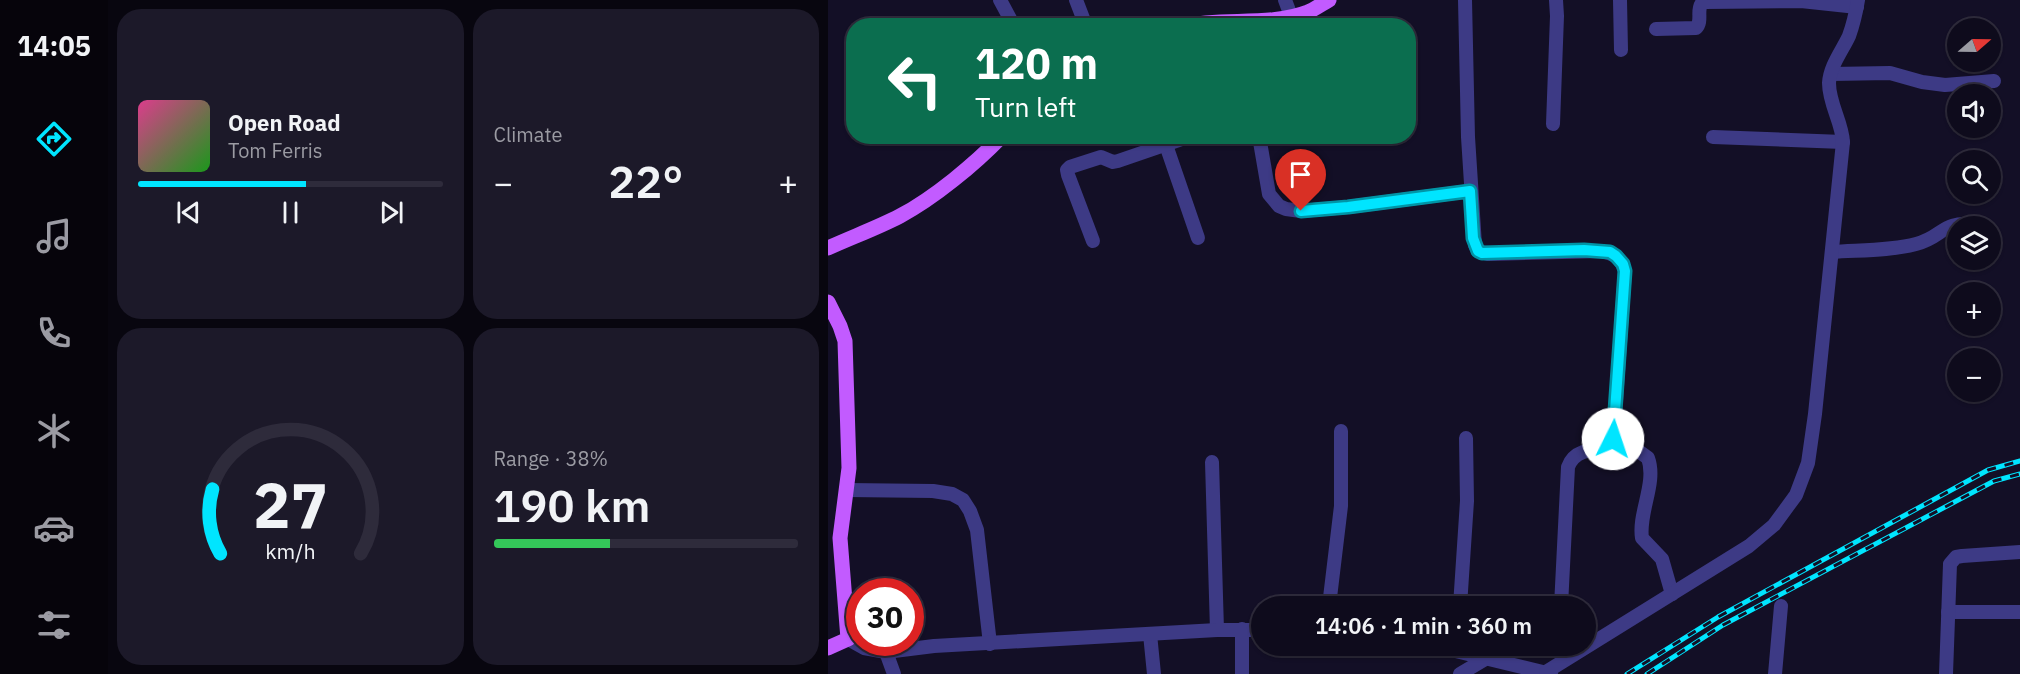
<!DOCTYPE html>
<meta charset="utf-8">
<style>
body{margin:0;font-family:"IBM Plex Sans",sans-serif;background:#1c1929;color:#f1f3f6;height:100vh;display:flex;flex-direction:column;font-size:22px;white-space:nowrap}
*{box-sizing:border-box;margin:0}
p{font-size:20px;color:#9b9ba3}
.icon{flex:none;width:33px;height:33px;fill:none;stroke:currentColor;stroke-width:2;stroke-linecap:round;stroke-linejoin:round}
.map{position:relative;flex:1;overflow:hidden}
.drawer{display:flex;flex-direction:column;gap:9px;padding:9px;background:#08060f;width:720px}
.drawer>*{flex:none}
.hud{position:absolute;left:18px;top:18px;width:570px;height:126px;border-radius:24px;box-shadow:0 2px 4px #0004,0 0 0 2px #2e2b3b;background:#0b6e4f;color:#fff;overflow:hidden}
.needle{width:39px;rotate:70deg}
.fabs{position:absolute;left:1119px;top:18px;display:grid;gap:12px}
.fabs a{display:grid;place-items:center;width:54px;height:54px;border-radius:50%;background:#0e0b1c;box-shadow:0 2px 4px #0004,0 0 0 2px #2e2b3b;font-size:30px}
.speed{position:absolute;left:18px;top:578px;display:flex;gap:12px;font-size:30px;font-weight:700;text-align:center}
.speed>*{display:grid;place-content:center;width:78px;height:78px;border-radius:50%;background:#0e0b1c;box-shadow:0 2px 4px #0004,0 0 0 2px #2e2b3b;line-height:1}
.speed .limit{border:9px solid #d22;background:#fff;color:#111}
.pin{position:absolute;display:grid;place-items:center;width:51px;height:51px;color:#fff;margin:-62px -26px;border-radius:50% 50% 50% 0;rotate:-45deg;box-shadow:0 0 6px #0007}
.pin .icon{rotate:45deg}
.me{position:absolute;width:66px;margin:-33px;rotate:4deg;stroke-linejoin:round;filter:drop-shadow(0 0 4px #0008)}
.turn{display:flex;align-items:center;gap:21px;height:126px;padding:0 30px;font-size:27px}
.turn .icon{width:78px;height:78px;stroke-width:2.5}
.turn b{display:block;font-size:42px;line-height:51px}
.big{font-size:45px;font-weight:600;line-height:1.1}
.drawer .card{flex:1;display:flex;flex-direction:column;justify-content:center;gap:9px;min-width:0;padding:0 21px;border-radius:24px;background:#1c1929}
.drawer .dial{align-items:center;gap:0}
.dial svg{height:156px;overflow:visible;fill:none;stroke:#2e2b3b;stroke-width:7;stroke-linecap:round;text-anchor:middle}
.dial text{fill:#f1f3f6;stroke:none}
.song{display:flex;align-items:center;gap:18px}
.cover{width:72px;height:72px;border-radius:9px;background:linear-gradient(135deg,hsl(330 70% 55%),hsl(120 70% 35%))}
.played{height:6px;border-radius:3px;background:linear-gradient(90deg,#00e5ff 55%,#2e2b3b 55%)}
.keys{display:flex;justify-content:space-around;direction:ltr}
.heat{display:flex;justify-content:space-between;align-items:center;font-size:33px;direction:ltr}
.charge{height:9px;border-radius:4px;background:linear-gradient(90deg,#34c759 38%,#2e2b3b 0)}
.drawer .tiles{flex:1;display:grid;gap:9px;grid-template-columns:repeat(2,1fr)}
.trip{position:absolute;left:423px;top:596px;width:345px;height:60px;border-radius:30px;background:#0e0b1c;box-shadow:0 2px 4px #0004,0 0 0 2px #2e2b3b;font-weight:600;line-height:60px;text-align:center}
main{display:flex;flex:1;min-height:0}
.dock{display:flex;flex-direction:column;width:108px;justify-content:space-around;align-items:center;background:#06040b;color:#9b9ba3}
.dock .icon{width:42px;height:42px}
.dock .current{color:#00e5ff}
.dock b{font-size:27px;color:#f1f3f6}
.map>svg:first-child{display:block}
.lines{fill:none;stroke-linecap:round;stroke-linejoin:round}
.minor{stroke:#3d3a85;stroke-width:14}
.major{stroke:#c25bff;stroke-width:15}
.rail-casing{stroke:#00e5ff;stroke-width:5}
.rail{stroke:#130f26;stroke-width:3;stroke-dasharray:9;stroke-linecap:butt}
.route-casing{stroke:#0095a6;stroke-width:15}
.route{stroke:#00e5ff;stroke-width:10}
</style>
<main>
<nav class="dock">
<b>14:05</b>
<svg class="icon current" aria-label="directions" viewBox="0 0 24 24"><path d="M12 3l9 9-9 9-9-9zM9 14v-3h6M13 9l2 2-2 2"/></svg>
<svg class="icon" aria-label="music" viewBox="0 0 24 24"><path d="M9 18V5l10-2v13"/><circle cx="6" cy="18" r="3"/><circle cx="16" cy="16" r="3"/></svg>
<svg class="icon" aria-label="phone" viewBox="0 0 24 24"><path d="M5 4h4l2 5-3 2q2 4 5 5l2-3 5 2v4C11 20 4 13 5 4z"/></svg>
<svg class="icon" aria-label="climate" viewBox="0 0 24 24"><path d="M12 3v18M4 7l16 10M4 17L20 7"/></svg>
<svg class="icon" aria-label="car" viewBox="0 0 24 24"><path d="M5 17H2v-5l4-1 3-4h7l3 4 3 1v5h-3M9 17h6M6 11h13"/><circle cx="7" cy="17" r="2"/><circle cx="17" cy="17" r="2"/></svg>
<svg class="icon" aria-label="filters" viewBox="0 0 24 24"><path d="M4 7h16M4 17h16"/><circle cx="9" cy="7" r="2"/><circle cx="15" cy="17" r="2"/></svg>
</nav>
<section class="drawer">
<div class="tiles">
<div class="card">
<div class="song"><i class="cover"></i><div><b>Open Road</b><p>Tom Ferris</p></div></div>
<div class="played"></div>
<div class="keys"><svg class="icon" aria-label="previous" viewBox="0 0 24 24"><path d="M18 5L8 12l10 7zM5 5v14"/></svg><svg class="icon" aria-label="pause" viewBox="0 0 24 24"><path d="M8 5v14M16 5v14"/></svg><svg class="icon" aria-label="next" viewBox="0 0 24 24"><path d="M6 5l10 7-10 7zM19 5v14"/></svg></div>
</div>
<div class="card"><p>Climate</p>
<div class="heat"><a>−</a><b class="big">22°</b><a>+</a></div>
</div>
<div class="card dial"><svg viewBox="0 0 100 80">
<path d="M14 69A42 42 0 1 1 86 69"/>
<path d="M14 69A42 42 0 0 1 10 36" stroke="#00e5ff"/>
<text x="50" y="56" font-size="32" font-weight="700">27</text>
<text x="50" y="72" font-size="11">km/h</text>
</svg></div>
<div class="card"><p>Range · 38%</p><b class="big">190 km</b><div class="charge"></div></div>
</div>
</section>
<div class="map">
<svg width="1192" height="674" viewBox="0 0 1192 674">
<rect width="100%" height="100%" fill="#130f26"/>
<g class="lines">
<!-- minor -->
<g class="minor">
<polyline points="172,0 186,26"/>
<polyline points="248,0 258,26"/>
<polyline points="457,0 463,16"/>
<path d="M637,0L640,137L647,245L650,251L660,254L772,251C786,253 793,258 797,271L785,444L791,450H809L820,458C829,483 810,513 814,538L834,559L844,594"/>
<polyline points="792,0 793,50"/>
<path d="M828,29L868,28C875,21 868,10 874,3L877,2L973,1L1029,7"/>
<polyline points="1003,74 1062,73 1094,82 1117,85 1166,81"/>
<polyline points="725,124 729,16 728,0"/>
<polyline points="360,136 372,139 389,136"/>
<polyline points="431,136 441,194 451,206 458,209 473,211 520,207 642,191"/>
<polyline points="885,137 1015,142"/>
<polyline points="338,145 370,238"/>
<polyline points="265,241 240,175 239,170 242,167 273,157 285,162 290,161 360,137"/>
<path d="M1004,252C1031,250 1061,251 1088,244C1116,237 1113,220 1148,225"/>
<polyline points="384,462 389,630"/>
<polyline points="19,490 105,491 124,494 135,500 142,511 149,530 162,644"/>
<polyline points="501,606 513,506 513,431"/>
<polyline points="632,606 639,501 638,438"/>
<path d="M733,606L740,467C747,447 769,450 787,448"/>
<polyline points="1120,612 1192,612"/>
<polyline points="414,629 414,674"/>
<polyline points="322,634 326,674"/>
<polyline points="20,639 36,648 58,652 106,646 389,630 434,630"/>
<polyline points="595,645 611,647 723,674"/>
<polyline points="58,652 66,674"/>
<path d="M718,672L921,546L946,525L968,495L980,463L987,414L1015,142C1014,122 1001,104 1001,83C1002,66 1014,51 1021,36C1025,25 1028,12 1030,0"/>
<polyline points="632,674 659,658"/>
<polyline points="947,674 953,606"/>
<polyline points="1118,674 1122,564 1128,557 1134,556 1192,552"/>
</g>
<!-- major -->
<g class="major">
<path d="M356,26C396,17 441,27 480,12C487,9 494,4 501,0"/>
<path d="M0,248C24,237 49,228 72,216C106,198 147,164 174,136"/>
<polyline points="0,302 12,326 17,341 21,468 12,538 20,639 0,648"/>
</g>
<defs>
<g id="rail">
<polyline points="799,674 890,617 1160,470 1192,461"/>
<polyline points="819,674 895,625 1166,481 1192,474"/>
</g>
</defs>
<!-- rail casing -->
<use href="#rail" class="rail-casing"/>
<!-- rail -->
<use href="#rail" class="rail"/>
</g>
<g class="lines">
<defs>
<polyline id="route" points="473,211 520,207 642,191 645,238 650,251 654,253 756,250 782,252 788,256 795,264 797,271 785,439"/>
</defs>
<!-- route casing -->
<use href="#route" class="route-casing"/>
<!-- route -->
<use href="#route" class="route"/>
</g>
</svg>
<div class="fabs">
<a><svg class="needle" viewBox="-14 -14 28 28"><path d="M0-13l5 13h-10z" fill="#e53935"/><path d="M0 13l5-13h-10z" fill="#9b9ba3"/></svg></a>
<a><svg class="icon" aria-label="sound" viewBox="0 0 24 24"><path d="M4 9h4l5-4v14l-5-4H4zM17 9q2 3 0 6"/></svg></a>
<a><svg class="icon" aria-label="search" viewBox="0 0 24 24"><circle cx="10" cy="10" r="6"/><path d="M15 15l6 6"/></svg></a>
<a><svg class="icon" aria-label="layers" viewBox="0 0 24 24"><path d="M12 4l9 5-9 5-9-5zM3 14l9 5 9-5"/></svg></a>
<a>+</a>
<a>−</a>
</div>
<div class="speed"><div class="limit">30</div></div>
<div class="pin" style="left:473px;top:211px;background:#d93025"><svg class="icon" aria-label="arrive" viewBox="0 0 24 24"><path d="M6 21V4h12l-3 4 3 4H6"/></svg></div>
<svg class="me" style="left:785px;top:439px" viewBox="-20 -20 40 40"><circle r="19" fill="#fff"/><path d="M0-13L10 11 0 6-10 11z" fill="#00e5ff"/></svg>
<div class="trip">14:06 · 1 min · 360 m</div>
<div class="hud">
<div class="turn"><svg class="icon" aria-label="left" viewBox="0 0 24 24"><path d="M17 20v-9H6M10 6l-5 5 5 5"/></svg><div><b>120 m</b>Turn left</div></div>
</div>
</div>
</main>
